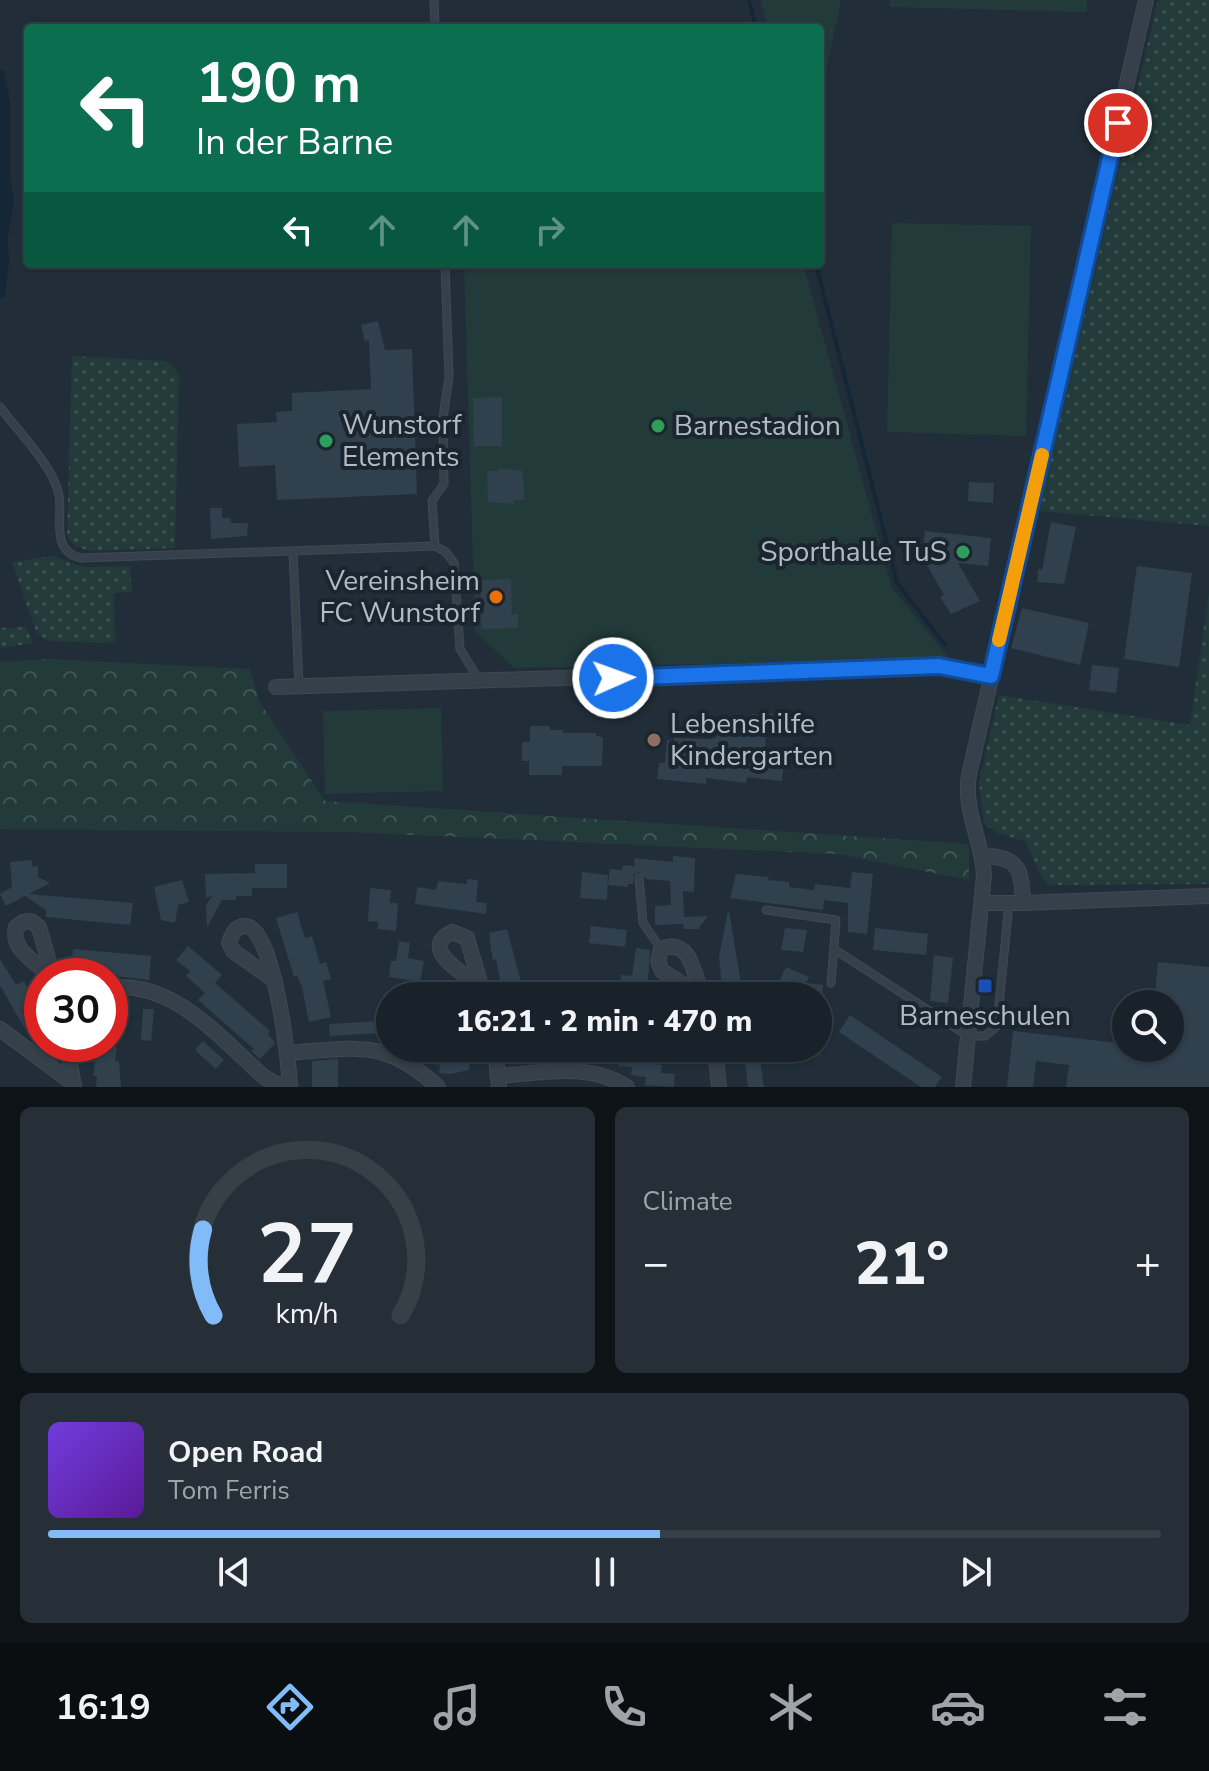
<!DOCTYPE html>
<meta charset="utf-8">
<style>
body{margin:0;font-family:"Nunito Sans",sans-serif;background:#262f37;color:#f1f3f6;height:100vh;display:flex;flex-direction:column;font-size:30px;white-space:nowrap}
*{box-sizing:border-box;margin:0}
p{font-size:26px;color:#9fa4a9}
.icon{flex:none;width:44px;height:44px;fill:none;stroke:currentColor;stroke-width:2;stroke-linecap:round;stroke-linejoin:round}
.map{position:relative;height:1087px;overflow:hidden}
.drawer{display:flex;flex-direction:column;gap:20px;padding:20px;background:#0e1318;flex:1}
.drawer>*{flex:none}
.hud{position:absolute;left:24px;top:24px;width:800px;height:244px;border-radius:8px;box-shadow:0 2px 6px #0004,0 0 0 2px #373f47;background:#0b6e4f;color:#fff;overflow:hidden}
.fabs{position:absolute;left:1112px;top:990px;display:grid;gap:16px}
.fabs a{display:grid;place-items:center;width:72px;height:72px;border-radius:50%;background:#19222b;box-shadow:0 2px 6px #0004,0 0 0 2px #373f47;font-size:40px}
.speed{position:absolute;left:24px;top:958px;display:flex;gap:16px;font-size:40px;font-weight:700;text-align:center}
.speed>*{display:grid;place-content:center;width:104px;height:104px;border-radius:50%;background:#19222b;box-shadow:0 2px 6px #0004,0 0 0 2px #373f47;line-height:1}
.speed .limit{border:12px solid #d22;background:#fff;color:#111}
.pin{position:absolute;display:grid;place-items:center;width:68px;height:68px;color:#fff;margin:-34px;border:4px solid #fff;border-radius:50%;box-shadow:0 2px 8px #0007}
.me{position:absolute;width:88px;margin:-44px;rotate:88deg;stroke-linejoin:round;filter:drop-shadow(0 0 6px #0008)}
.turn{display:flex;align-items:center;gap:28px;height:168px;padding:0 40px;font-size:36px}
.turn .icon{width:104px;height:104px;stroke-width:2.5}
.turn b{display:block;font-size:56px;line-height:68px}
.lanes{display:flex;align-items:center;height:76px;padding:0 40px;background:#0003;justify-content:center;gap:40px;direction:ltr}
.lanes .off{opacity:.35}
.big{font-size:60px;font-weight:800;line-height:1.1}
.drawer .card{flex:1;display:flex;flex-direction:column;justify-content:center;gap:12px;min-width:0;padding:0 28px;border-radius:12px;background:#262f37}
.drawer .dial{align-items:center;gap:0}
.dial svg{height:208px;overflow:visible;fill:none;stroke:#373f47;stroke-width:7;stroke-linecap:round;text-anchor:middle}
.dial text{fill:#f1f3f6;stroke:none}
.song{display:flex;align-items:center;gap:24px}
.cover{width:96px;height:96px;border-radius:12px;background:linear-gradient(135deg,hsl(260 70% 55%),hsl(270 70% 35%))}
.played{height:8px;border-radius:4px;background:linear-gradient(90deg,#82bcf8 55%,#373f47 55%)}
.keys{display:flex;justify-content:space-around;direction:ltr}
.heat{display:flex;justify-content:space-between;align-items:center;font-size:44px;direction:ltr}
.drawer .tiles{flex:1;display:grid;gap:20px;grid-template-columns:1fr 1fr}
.card:last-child{grid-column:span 2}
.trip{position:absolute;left:376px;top:982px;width:456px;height:80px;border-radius:40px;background:#19222b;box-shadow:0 2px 6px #0004,0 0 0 2px #373f47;font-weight:800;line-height:80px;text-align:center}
.tab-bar{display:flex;height:128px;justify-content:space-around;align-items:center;background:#0a0e11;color:#9fa4a9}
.tab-bar .icon{width:56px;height:56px}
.tab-bar .current{color:#82bcf8}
.tab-bar b{font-size:36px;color:#f1f3f6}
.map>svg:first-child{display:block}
.grass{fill:url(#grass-dots)}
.forest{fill:url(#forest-crowns)}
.park{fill:#233a3a}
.water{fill:#152637}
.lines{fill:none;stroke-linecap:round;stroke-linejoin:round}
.stream{stroke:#152637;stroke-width:4}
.building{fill:#30404d}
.lane-casing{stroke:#3e4953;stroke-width:9}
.street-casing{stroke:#3e4953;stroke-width:16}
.lane{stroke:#35404a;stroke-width:7}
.street{stroke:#35404a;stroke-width:14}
.route-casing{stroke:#114b97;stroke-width:20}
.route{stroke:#1a73e8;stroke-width:14}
.slow{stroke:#f59e0b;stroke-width:14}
.leisure-dot{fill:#2e9e5b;stroke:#1a252e;stroke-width:3}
.food-dot{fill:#e8710a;stroke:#1a252e;stroke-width:3}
.education-dot{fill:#8d6e63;stroke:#1a252e;stroke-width:3}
.transit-dot{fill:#1a4fb4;stroke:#1a252e;stroke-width:3}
.labels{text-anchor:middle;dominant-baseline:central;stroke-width:8;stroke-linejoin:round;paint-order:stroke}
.poi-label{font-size:28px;fill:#b0bbc6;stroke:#1a252e;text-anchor:start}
</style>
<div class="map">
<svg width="1209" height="1087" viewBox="0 0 1209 1087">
<defs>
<pattern id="grass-dots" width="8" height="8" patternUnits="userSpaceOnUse" patternTransform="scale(2)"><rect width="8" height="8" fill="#233a3a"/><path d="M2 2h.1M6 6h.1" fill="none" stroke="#405555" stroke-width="1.8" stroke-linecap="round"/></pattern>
<pattern id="forest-crowns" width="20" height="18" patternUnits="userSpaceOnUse" patternTransform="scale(2)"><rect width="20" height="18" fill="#233a3a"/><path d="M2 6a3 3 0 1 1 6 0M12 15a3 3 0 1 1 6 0" fill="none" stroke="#405555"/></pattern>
</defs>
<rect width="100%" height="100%" fill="#212e39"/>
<!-- grass -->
<g class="grass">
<polygon points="1158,0 1209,0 1209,526 1039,511"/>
<polygon points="72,356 167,361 179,374 175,548 89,551 75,546 67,536"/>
<polygon points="52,556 84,567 130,566 132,592 114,593 115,643 48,641 37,634 12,562"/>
<path d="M1209,593V884L1050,885C1038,877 1033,854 1025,841L999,834L984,824L979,782L999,695L1190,725Z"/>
<polygon points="26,627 33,643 0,648 0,628"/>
</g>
<!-- forest -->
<polygon class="forest" points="47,659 250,669 259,701 325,801 969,844 969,880 839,854 350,832 0,829 0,662"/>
<!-- park -->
<g class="park">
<polygon points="761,0 841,0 825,77 820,77 820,28 767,28"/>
<polygon points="890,0 1087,0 1087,12 889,7"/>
<polygon points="892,223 1031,226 1026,436 887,432"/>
<polygon points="464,264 803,264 892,588 950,659 514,668 475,631"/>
<polygon points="441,708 443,791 325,794 323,711"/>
<polygon points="818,1003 827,1004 821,1057 783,1062 781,1048 818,1048"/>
</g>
<!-- water -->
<polygon class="water" points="4,69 10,101 10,176 14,202 8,237 9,262 5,297 0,299 0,70"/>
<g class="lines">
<!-- stream -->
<g class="stream">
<polyline points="749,0 756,28"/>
<polyline points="816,264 897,583 945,645"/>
</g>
</g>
<!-- building -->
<g class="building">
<polygon points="378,321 385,350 412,349 417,494 277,500 275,465 239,467 237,424 277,422 276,412 292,411 292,393 371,389 369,340 365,341 361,325"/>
<polygon points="502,397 502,446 474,446 473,398"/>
<polygon points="498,468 523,471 524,500 513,500 514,504 488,502 487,471 498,471"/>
<polygon points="969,482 994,483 993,503 968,501"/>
<polygon points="210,508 222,508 222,518 230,518 231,523 248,523 247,536 211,539"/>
<polygon points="1051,522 1076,527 1064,584 1037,582 1038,569 1042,570"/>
<polygon points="925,531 991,538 988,566 958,563 980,601 951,614 940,597 944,595 922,556"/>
<polygon points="1137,566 1192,573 1179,667 1124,659"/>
<polygon points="511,579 512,615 518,614 518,628 482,629 480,580"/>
<polygon points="1022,608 1089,623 1080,665 1011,648"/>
<polygon points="1092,665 1119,668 1116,693 1089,690"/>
<polygon points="759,712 774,714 772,736 766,736 764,758 784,760 782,781 747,777 746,783 706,778 706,784 657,779 659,763 665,763 667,740 674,741 674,738 709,739 716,738 717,735 731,736 731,730 751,729 752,714 759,715"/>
<polygon points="530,726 550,726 550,730 563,730 563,733 596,733 596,736 603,737 602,766 562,766 562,775 529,775 529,761 522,761 522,742 530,742"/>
<polygon points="673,856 695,858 694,892 683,891 684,917 708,916 698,929 684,929 683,924 655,925 655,906 671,905 670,881 646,879 639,872 634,875 633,884 628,884 628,887 608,885 610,869 622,870 623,865 635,866 634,858 673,862"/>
<polygon points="32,860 32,867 38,866 38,877 50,883 29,894 133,903 130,925 46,917 46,910 25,896 6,906 0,894 12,887 10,862"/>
<polygon points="255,864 287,864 287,888 252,888 252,896 236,896 236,900 222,900 207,927 206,905 212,896 206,898 205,874 255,873"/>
<polygon points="582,872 608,875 607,900 580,898"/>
<polygon points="852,872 873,874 867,934 848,932 848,903 824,900 823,910 730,898 736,874 769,877 768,880 789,882 789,887 814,890 815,884 850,888"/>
<polygon points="467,879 478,880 476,902 487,903 486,914 415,904 417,887 436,890 438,881 467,884"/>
<polygon points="182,880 189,902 178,905 175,923 161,920 154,887"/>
<polygon points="370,888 391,890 390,903 398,903 396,931 378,929 378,922 368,921"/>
<polygon points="728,911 729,911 743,996 723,996 719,957"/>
<polygon points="297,912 305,938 312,936 320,964 326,962 331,979 323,981 331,1017 309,1022 302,987 297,976 294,977 276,918"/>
<polygon points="591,926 627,930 625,947 589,943"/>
<polygon points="785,928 807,930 803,952 781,950"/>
<polygon points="875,928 928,934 926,955 873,950"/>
<polygon points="507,929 524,994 522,996 503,996 496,959 493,960 491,949 489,933"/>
<polygon points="399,941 410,943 408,958 424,961 420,982 389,977 391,961 396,961"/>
<polygon points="188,946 222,975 215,983 270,1031 268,1034 275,1043 260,1059 251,1051 254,1049 198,1000 205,993 186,976 190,971 176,960"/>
<polygon points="636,948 650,950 647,996 619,996 621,975 632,976"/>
<polygon points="73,949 151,956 149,980 71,971"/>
<polygon points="934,955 953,958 948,1003 930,1001"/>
<polygon points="0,959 16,985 24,981 42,1014 42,1025 27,1033 0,985"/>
<polygon points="1158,962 1209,967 1209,1087 1066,1087 1069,1065 1036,1061 1033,1087 1007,1087 1013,1031 1126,1044 1126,1048 1170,1048 1170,1004 1154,1004"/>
<polygon points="786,967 809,977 806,983 823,985 822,996 806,996 774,982 780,980"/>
<polygon points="143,1009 154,1009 151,1041 141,1040"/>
<polygon points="850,1015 942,1077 935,1087 921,1087 839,1032"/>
<polygon points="379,1021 380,1033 330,1036 329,1024"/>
<polygon points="203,1041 224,1060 216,1069 195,1050"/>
<polygon points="93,1044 112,1044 112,1046 117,1047 115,1061 119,1062 121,1087 96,1087 97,1076 93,1076 95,1062 91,1062"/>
<polygon points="426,1048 457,1048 456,1057 470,1058 469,1070 451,1074 439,1073 440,1065 425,1063"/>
<polygon points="524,1048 537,1048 539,1060 528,1063"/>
<polygon points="620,1048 635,1048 634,1054 648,1055 648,1063 662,1065 661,1073 675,1074 674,1087 645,1085 646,1077 631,1075 632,1067 618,1066 618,1062 612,1062 614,1050 620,1050"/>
<polygon points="743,1048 755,1048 756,1053 759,1053 764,1087 748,1087"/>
<polygon points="338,1059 338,1087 312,1087 312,1061"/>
</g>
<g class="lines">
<defs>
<g id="lane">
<polyline points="434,0 435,28"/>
<path d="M0,407C17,430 54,467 59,495C63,518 50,551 81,558L435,546L446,552L454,563L460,649L479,680"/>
<polyline points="435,546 432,501 444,484 443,418 449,376 445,264"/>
<polyline points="293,552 299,686"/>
<polyline points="639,878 643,923 661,949"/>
<polyline points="766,910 836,920 831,983"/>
<polyline points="834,949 968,1036 985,1036 997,1026 1009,903"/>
</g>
<g id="street">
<polyline points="276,687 939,666 991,676"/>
<path d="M982,903H1023C1021,867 1020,859 983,855"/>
<polyline points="1023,903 1209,896"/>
<path d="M51,976C36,963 10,949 16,927L23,922L31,921L39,927L53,976"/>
<path d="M275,981L233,951L229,943C232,934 235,927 244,926C274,923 289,1063 290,1087"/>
<path d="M481,987C466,975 417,949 452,932L467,938L484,996"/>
<path d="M110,988C174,980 221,1039 264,1077L276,1084H290"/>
<path d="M702,996L662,971L658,961L661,949C691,937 694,974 702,996"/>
<polyline points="0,1029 74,1084"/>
<polyline points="67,1044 74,1087"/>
<polyline points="495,1048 499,1087"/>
<polyline points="715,1048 719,1087"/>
<path d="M288,1053C356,1048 384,1038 438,1087"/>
<path d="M499,1076C542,1073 589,1062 627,1087"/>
<path d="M963,1087L984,875C982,840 963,810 969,775L1146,0"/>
</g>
</defs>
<!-- lane casing -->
<use href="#lane" class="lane-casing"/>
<!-- street casing -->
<use href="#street" class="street-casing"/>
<!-- lane -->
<use href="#lane" class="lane"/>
<!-- street -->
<use href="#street" class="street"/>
</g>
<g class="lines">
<defs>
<polyline id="route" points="613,678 939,666 991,676 1118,123"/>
</defs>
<!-- route casing -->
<use href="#route" class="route-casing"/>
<!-- route -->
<use href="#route" class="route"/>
<!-- slow -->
<polyline class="slow" points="999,640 1042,455"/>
</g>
<!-- markers -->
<g class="leisure-dot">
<circle cx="658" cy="426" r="8"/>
<circle cx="326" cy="441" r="8"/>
<circle cx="963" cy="552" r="8"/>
</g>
<circle class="food-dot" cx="496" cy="597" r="8"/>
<circle class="education-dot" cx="654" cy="740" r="8"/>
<rect class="transit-dot" x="977" y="978" width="16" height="16" rx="4"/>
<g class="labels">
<!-- poi labels -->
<g class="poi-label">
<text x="342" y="425">Wunstorf<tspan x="342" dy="32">Elements</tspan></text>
<text x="674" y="426">Barnestadion</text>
<text x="947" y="552" text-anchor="end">Sporthalle TuS</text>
<text x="480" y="581" text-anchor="end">Vereinsheim<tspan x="480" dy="32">FC Wunstorf</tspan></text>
<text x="670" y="724">Lebenshilfe<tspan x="670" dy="32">Kindergarten</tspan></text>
<text x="985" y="1016" text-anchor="middle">Barneschulen</text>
</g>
</g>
</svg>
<div class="fabs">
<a><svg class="icon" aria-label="search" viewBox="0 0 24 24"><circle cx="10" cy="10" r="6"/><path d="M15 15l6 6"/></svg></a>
</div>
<div class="speed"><div class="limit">30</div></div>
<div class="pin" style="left:1118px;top:123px;background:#d93025"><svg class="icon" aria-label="arrive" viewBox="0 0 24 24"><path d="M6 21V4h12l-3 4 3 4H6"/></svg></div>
<svg class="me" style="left:613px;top:678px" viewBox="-20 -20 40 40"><circle r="17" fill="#1a73e8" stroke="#fff" stroke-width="3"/><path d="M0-11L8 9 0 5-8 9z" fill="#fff"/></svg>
<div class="trip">16:21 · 2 min · 470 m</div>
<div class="hud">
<div class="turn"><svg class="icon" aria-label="left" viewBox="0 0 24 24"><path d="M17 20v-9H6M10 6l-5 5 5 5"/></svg><div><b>190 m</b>In der Barne</div></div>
<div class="lanes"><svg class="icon" aria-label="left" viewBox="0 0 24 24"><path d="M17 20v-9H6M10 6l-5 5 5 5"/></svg><svg class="icon off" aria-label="ahead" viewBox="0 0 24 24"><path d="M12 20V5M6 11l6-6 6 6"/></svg><svg class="icon off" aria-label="ahead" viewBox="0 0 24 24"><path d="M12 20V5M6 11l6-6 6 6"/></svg><svg class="icon off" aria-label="right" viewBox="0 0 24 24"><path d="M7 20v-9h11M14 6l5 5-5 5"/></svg></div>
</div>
</div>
<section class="drawer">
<div class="tiles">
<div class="card dial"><svg viewBox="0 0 100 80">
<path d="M14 69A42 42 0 1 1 86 69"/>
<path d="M14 69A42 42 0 0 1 10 36" stroke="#82bcf8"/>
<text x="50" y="56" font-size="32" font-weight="700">27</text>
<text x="50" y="72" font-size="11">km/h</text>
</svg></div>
<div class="card"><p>Climate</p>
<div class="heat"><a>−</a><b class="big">21°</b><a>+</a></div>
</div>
<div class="card">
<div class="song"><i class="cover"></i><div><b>Open Road</b><p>Tom Ferris</p></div></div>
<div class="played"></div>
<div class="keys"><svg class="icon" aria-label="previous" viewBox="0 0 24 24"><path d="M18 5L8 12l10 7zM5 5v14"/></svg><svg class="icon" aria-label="pause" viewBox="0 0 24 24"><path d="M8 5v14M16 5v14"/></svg><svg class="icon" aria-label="next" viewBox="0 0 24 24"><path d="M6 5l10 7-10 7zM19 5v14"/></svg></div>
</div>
</div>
</section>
<nav class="tab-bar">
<b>16:19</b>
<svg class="icon current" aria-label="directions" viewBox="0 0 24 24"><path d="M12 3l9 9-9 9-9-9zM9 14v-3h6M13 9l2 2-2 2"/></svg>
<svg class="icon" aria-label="music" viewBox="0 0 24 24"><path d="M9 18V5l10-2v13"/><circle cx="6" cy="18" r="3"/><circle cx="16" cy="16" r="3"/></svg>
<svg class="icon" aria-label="phone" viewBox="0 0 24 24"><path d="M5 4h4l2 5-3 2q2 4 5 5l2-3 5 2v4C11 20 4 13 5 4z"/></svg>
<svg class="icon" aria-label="climate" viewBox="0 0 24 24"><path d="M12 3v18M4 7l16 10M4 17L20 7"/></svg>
<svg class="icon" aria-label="car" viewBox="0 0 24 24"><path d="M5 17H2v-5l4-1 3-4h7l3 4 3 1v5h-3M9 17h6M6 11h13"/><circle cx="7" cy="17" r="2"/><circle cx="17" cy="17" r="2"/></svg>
<svg class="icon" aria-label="filters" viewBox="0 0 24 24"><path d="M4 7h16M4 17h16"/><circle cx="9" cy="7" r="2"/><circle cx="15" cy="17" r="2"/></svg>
</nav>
